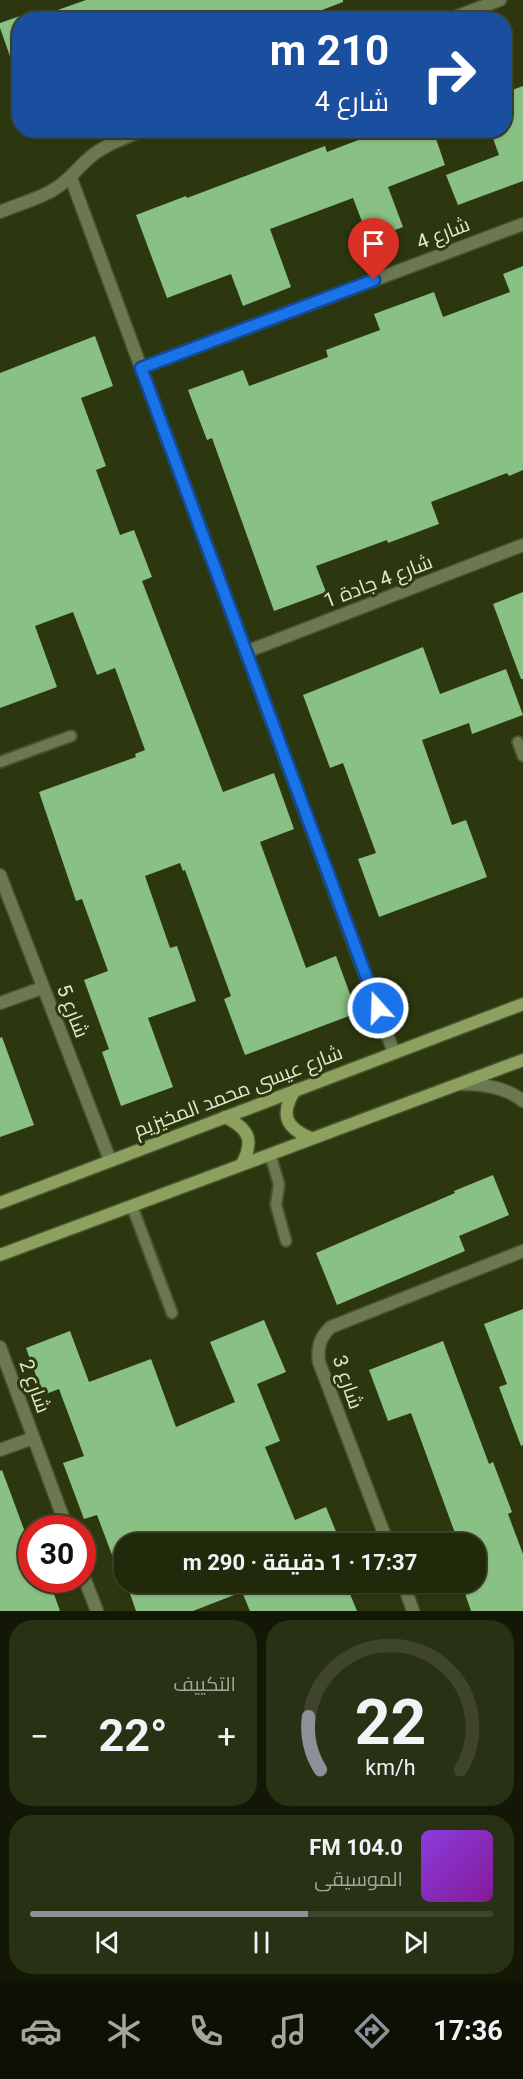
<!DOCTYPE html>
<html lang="ar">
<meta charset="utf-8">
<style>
body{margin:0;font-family:Roboto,Cairo,sans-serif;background:#293114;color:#f1f3f6;direction:rtl;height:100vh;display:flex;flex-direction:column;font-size:22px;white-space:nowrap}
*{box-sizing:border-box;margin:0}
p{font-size:20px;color:#a2a69d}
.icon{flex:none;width:33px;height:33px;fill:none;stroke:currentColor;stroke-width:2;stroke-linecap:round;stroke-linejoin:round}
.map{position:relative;height:1611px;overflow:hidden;direction:ltr}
.side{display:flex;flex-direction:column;gap:9px;padding:9px;background:#121706;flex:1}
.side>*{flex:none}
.hud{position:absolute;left:12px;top:12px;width:500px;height:126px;border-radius:24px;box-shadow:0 2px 4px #0004,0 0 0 2px #3e452c;direction:rtl;background:#1a4fa0;color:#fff;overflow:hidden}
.speed{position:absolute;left:18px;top:1515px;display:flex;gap:12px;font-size:30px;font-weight:700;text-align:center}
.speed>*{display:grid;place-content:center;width:78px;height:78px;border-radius:50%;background:#21290b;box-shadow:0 2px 4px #0004,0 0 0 2px #3e452c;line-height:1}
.speed .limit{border:9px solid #d22;background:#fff;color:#111}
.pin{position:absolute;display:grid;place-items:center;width:51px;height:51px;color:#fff;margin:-62px -26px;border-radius:50% 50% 50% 0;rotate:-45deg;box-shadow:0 0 6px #0007}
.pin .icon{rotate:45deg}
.me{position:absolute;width:66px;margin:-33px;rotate:340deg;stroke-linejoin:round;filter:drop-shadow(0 0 4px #0008)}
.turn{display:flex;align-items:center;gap:21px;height:126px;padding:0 24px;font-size:27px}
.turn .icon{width:78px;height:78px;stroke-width:2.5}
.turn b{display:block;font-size:42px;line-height:51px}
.big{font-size:45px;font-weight:700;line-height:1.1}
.side .widget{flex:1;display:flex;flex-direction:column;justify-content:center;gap:9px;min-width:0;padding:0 21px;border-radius:24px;background:#293114}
.side .dial{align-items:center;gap:0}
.dial svg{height:156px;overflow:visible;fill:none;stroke:#3e452c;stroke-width:7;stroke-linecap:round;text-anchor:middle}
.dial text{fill:#f1f3f6;stroke:none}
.song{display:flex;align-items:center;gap:18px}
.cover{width:72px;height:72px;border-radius:9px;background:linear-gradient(135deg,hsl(270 70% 55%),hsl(290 70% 35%))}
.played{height:6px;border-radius:3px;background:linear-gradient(90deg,#8c9099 60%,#3e452c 60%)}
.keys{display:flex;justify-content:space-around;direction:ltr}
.heat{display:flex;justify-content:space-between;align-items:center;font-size:33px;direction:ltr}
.side .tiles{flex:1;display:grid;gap:9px;grid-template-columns:1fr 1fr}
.widget:last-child{grid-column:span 2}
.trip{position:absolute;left:114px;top:1533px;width:372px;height:60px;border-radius:24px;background:#21290b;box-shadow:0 2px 4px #0004,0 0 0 2px #3e452c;font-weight:700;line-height:60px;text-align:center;direction:rtl}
.menu{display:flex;height:96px;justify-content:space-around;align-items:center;background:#0d1004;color:#a2a69d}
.menu .icon{width:42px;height:42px}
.menu .current{color:#8c9099}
.menu b{font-size:27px;color:#f1f3f6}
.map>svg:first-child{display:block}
.building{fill:#89c084}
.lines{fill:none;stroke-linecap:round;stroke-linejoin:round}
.lane-casing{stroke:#48542c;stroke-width:14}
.street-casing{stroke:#48542c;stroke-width:15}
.secondary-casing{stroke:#48542c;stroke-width:15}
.lane{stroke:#6c7850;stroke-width:10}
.street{stroke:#6c7850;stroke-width:12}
.secondary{stroke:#8ca05f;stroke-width:12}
.route-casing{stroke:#114b97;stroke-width:15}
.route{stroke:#1a73e8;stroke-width:10}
.labels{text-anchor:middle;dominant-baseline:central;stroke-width:6;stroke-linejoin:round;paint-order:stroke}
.street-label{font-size:20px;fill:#deebc6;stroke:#2c370f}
</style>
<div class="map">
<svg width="523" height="1611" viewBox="0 0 523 1611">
<rect width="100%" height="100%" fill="#2c370f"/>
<!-- building -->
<g class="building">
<polygon points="86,0 343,0 343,2 296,20 289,20 287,14 272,20 38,20 38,17"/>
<polygon points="20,16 20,76 17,76 0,28 0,23"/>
<polygon points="523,86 523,181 458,205 446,175 499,155 490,130 504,130 504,93"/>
<polygon points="373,130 433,130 445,165 388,187 403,227 369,240 353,198 270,229 291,287 243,306 231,274 167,298 136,215 186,196 187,198 325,146 327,152 374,134"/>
<polygon points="523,266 523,470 509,476 507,473 431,502 439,524 388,543 387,540 316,566 326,592 274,611 212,438 207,440 188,390 243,370 249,386 328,357 326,350 380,330 374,314 434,292 443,317 510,292 503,274"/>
<polygon points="95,336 113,386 81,398 106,466 96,470 120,535 134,530 152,577 142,581 223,792 274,773 294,829 260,842 306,968 336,956 357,1013 245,1055 224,999 231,996 185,870 183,871 180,863 145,876 170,948 177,946 196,1001 148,1018 173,1087 121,1106 102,1052 109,1049 84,980 108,971 82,899 76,901 39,792 136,757 135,754 145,750 115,668 97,675 73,612 35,626 57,687 0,708 0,373"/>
<polygon points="523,592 523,679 521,679 493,604"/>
<polygon points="423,647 440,694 506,669 523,715 472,734 469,723 422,740 452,825 466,820 487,877 379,917 358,859 376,853 343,763 330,768 303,695"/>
<polygon points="2,1037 34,1125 0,1137 0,1038"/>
<polygon points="493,1175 509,1215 459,1236 465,1251 337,1305 316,1253 455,1193 454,1191"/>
<polygon points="523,1309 523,1445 521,1446 499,1387 507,1384 484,1324"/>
<polygon points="264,1320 286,1372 257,1384 280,1441 265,1447 295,1520 326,1507 341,1544 124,1544 124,1584 123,1584 97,1515 84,1519 63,1463 84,1456 59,1389 43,1395 26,1348 70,1331 89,1382 151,1359 176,1427 235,1402 210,1342"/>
<polygon points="443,1341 489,1464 493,1462 512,1512 508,1514 523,1554 523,1611 471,1611 461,1582 476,1582 476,1544 459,1544 411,1413 388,1421 369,1370"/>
<polygon points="2,1470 32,1551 32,1580 49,1580 60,1611 0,1611 0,1471"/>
<polygon points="126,1582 345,1582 357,1611 250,1611 242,1592 193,1611 136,1611"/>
</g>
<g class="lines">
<defs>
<g id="lane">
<polyline points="518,742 523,756"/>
<polyline points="0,762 71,736"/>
<polyline points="270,1154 279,1184 276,1205 286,1241"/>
<polyline points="132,1206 172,1313"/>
</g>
<g id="street">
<polyline points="447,20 500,0"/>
<polyline points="71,178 394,1053"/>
<path d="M0,212C18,204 40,199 56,188C68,181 76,170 87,160C103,145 124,138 144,130"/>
<polyline points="141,368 523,224"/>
<polyline points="246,652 523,545"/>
<polyline points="0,875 110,1160"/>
<polyline points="0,1003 42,988"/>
<path d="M461,1084C482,1084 506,1087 523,1101"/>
<polyline points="0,1347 67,1528"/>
<polyline points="0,1450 33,1438"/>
<path d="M388,1544L319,1362C317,1347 320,1337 331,1327L523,1251"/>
<polyline points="82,1572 97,1611"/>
<polyline points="403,1582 413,1611"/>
</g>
<g id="secondary">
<path d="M295,1090C280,1114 285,1128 311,1138"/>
<path d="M225,1117C250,1129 254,1141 242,1164"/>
<polyline points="0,1203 523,1004"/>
<polyline points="0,1255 523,1060"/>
</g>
</defs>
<!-- lane casing -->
<use href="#lane" class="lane-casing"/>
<!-- street casing -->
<use href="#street" class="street-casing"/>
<!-- secondary casing -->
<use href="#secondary" class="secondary-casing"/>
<!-- lane -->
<use href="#lane" class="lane"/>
<!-- street -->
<use href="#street" class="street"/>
<!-- secondary -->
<use href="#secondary" class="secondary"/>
</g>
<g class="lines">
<defs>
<polyline id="route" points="374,280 141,368 378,1008"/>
</defs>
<!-- route casing -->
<use href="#route" class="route-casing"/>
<!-- route -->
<use href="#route" class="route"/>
</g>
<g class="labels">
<!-- street labels -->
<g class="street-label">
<text transform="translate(443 233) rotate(-21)">شارع 4</text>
<text transform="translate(378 581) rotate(-21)">شارع 4 جادة 1</text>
<text transform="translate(73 1011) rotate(69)">شارع 5</text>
<text transform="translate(238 1091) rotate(-21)">شارع عيسى محمد المخيزيم</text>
<text transform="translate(348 1382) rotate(71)">شارع 3</text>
<text transform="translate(35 1386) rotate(70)">شارع 2</text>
</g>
</g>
</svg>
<div class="speed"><div class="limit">30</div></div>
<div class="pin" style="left:374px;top:280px;background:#d93025"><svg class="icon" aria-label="arrive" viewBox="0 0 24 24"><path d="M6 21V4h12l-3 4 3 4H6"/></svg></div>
<svg class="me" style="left:378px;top:1008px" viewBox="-20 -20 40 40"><circle r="17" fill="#1a73e8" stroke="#fff" stroke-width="3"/><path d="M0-11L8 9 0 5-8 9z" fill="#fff"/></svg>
<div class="trip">17:37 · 1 دقيقة · 290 m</div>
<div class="hud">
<div class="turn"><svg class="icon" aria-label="right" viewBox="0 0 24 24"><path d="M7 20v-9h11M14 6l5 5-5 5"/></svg><div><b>210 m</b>شارع 4</div></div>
</div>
</div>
<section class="side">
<div class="tiles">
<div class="widget dial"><svg viewBox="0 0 100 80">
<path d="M14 69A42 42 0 1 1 86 69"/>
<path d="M14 69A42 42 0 0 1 8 42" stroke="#8c9099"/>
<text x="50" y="56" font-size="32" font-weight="700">22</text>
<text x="50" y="72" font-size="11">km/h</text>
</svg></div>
<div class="widget"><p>التكييف</p>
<div class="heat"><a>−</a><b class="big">22°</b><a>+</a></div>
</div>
<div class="widget">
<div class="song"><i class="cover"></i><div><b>104.0 FM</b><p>الموسيقى</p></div></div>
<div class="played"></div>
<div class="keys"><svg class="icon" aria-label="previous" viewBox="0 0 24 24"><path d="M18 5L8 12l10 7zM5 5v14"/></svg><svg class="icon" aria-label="pause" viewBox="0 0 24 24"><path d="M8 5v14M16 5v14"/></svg><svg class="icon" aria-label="next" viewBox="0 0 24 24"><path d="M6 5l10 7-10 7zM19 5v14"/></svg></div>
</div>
</div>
</section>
<nav class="menu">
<b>17:36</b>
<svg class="icon current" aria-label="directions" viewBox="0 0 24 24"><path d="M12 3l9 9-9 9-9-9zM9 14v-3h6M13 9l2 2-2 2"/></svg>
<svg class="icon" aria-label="music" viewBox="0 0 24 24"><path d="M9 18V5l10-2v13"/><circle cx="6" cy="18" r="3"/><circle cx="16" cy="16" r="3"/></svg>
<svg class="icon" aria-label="phone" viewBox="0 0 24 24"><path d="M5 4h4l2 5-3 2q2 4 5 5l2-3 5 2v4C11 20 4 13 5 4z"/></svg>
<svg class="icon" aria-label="climate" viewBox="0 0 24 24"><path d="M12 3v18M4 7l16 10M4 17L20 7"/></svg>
<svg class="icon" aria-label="car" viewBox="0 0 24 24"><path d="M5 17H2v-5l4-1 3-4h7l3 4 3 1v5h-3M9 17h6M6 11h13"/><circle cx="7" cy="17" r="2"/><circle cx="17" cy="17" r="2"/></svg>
</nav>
